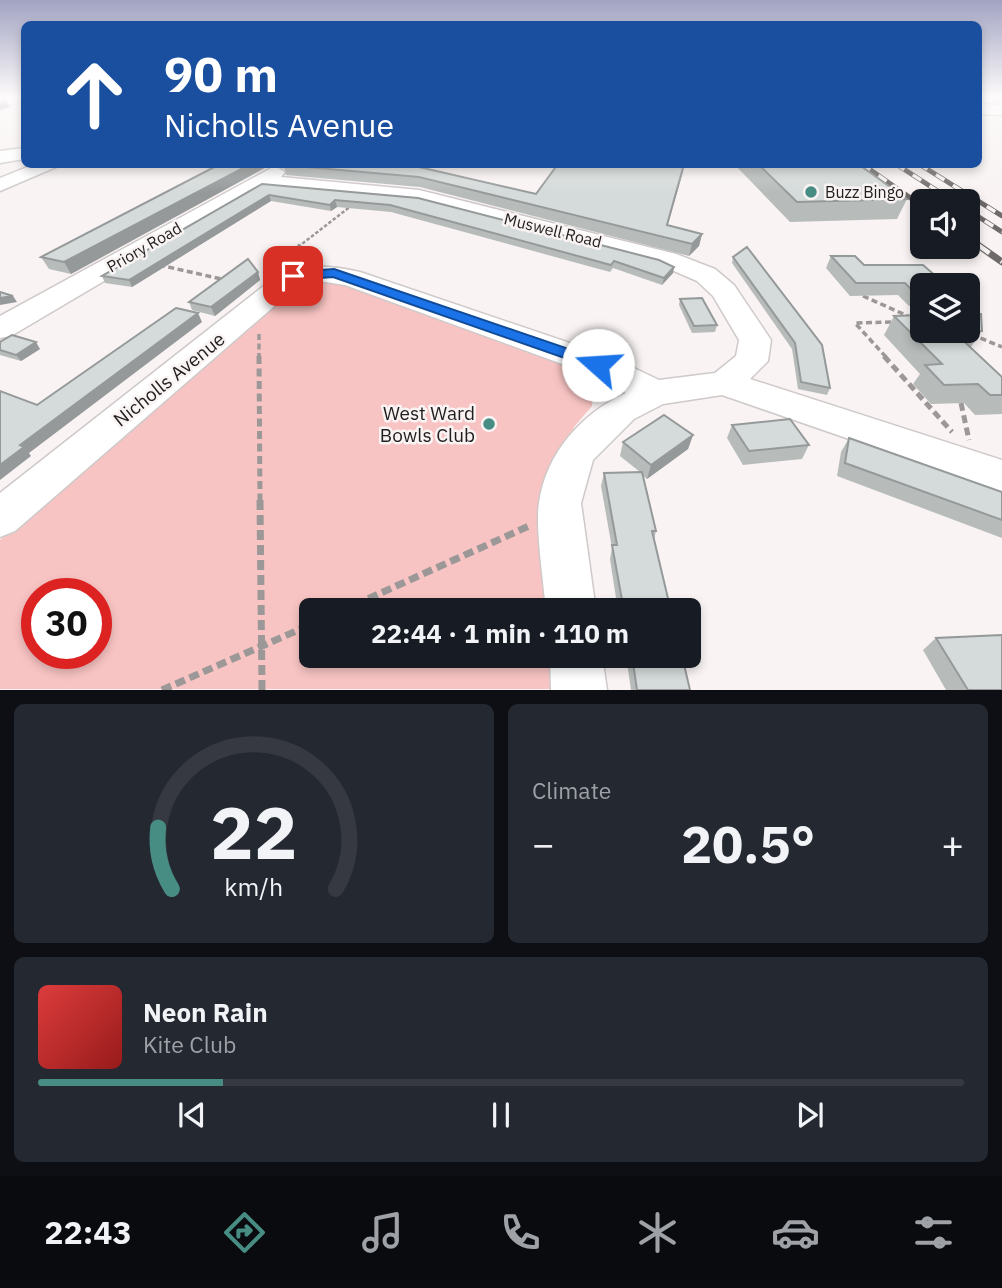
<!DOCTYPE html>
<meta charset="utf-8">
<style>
body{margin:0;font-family:"IBM Plex Sans",sans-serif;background:#242831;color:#f1f3f6;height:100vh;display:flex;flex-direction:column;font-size:26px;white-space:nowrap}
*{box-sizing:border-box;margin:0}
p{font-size:23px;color:#9ea1a6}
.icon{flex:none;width:38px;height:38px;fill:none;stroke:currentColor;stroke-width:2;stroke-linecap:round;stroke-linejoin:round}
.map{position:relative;height:690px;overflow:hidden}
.drawer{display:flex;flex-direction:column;gap:14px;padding:14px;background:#0d0f14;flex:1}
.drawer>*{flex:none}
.banner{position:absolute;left:21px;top:21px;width:961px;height:147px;border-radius:10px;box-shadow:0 4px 10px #0003;background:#1a4fa0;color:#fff;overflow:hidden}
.controls{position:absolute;left:910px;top:189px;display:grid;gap:14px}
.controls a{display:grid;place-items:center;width:70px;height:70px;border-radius:10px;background:#171b24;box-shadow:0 4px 10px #0003;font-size:35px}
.speed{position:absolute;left:21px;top:578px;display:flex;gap:14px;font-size:35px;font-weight:700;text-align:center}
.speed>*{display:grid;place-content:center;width:91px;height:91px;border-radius:50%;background:#171b24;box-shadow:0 4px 10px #0003;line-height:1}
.speed .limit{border:10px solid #d22;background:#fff;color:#111}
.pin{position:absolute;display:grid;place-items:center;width:60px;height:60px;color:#fff;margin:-30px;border-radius:14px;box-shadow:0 4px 10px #0006}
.me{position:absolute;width:77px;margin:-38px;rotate:289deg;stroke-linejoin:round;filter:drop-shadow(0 0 5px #0008)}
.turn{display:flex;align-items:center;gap:24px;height:147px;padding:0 28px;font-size:32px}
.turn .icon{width:91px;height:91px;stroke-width:2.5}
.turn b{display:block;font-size:49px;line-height:60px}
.big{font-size:52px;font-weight:700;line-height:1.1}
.drawer .tile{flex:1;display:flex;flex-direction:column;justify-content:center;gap:10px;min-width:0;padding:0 24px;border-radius:10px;background:#242831}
.drawer .dial{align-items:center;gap:0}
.dial svg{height:182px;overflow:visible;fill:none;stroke:#363941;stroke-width:7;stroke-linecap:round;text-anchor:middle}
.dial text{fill:#f1f3f6;stroke:none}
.song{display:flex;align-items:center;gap:21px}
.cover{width:84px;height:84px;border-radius:10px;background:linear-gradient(135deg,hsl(0 70% 55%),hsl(0 70% 35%))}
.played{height:7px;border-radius:4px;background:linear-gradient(90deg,#478d84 20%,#363941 20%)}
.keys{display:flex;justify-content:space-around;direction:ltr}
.heat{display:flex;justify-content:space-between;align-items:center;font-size:38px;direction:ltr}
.drawer .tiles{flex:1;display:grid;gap:14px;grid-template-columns:1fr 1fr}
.tile:last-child{grid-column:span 2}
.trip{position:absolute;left:299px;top:598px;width:402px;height:70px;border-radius:10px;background:#171b24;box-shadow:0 4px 10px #0003;font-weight:700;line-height:70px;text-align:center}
.dock{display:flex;height:112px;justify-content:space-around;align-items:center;background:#090b0e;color:#9ea1a6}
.dock .icon{width:49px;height:49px}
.dock .selected{color:#478d84}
.dock b{font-size:32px;color:#f1f3f6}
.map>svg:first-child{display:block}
.green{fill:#f8c4c3;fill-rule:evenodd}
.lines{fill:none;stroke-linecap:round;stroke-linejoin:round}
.minor-casing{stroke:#cfc9c9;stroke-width:3}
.path-far3{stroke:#9c9898;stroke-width:2.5;stroke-dasharray:3.5 2;stroke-linecap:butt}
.path-far2{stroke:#9c9898;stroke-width:3.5;stroke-dasharray:6 3.5;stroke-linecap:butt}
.path-far1{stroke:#9c9898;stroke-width:5;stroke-dasharray:8 4.5;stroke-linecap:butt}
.path{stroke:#9c9898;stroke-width:7;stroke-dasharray:10 5;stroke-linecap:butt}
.minor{fill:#fff;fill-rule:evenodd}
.rail-far1-casing{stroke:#6f6b6b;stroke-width:5}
.rail-casing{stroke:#6f6b6b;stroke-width:7}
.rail-far1{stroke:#f9f3f3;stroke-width:3.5;stroke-dasharray:10;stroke-linecap:butt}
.rail{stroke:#f9f3f3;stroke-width:4.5;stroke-dasharray:14;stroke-linecap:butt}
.wall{fill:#b7bcbb}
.shaded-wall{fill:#959999}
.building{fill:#d5dbda;stroke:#959999;stroke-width:2}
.route{fill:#1a73e8;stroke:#114b97;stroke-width:2}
.poi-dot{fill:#478d84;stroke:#f9f3f3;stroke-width:2.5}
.labels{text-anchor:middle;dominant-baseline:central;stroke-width:5;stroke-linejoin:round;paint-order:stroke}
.far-poi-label{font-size:16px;fill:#201e1e;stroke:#f9f3f3;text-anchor:start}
.far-street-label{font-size:16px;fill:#201e1e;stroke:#f9f3f3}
.street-label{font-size:19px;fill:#201e1e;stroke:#f9f3f3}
.poi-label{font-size:19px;fill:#201e1e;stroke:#f9f3f3;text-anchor:end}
</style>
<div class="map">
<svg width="1002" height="690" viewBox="0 0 1002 690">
<rect width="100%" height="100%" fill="#f9f3f3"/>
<!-- green -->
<path class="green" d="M313,279L338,282L579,366L594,381L592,406L574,427L565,446L551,611H312V656H554L556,689H0V540L292,291ZM37,593H96V653H37Z"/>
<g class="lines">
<defs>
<g id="minor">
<polygon points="8,97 24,97 24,101 0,107 0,98"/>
<polygon points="978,104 1002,105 1002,115 978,114"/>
<polygon points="24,148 24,159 0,163 0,151"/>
<polygon points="35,164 63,164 0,191 0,178"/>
<path d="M275,166L285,172L281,177L419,190L676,254L715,269L734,285L771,340L768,361L750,379L1002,460V492L722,395L663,404L634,419L593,460L581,503L596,611H546C544,583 535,528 539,503C546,453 582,413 626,393L587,373L345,285L319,281L301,283L15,531L0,537V493L284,270C310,264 334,266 360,272L611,357L659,380L715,373L736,356L739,340L713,296L697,281L658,264L419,202L263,187L11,336L0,338V316Z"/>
<polygon points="550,656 602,656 607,690 551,690"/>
</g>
</defs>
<!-- minor casing -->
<use href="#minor" class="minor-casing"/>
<!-- path-far3 -->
<polyline class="path-far3" points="298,247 351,206"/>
<!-- path-far2 -->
<g class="path-far2">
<polyline points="283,258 300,245"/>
<polyline points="159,265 226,280"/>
<polyline points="863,296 910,317"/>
<polyline points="963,331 1002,347"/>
<polyline points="259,334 259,357"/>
<polyline points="886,357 855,323 893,322"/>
</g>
<!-- path-far1 -->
<g class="path-far1">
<polyline points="259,356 260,502"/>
<polyline points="884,356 952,432"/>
<polyline points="961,403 969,440"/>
</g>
<!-- path -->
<g class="path">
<polyline points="260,500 262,690"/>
<polyline points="341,611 529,526"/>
<polyline points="162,690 312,624"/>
</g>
<!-- minor -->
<use href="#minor" class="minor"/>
<defs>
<g id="rail-far1">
<polyline points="862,164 922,206"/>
<polyline points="896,164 953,201"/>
<polyline points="919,164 1002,216"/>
<polyline points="968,210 1002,232"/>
<polyline points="968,238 981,247"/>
</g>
<polyline id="rail" points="978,245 1002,262"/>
</defs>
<!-- rail-far1 casing -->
<use href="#rail-far1" class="rail-far1-casing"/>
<!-- rail casing -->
<use href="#rail" class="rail-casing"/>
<!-- rail-far1 -->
<use href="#rail-far1" class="rail-far1"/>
<!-- rail -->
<use href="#rail" class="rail"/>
</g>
<!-- wall -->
<g class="wall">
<polygon points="24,97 24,105 22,105 18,98"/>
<polygon points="220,164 272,164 71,274 49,269 41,257"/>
<polygon points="275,164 406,164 536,194 684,164 667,226 702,234 699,246 689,256 420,187 286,175 285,169"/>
<polygon points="734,164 858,164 907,199 897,219 790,222"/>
<polygon points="262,184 418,198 674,267 673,273 662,285 613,268 610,272 391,212 337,207 331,211 271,201 132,287 105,283 102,276"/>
<polygon points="831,256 864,265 922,285 922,306 909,306 898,295 850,296 826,268"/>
<polygon points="733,257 830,388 827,395 798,389 792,349 732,263"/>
<polygon points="258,272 260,280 215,316 192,310 189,302"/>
<polygon points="680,299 717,325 715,332 692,333 679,305"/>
<polygon points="894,316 982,331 971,347 1002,377 1002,414 975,415 964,403 931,404 913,384 920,374 884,335"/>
<polygon points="0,342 40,349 21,361 0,355"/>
<polygon points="732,425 809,445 802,459 743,465 727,438"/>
<polygon points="693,435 688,449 647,479 642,475 656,531 654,540 671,611 618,611 610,559 612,548 601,486 604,473 640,472 620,456 623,442"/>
<polygon points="849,438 1002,492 1002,538 837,476 841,452"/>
<polygon points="936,638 1002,690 946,690 923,650"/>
<polygon points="626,656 682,656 690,690 631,690"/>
</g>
<!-- shaded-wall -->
<g class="shaded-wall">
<polygon points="6,100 10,107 0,110 0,102"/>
<polygon points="251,164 272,164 71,274 64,262"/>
<polygon points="684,164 683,172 664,237 667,225"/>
<polygon points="269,195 271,201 132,287 129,280"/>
<polygon points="335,200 337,207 331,211 330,205"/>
<polygon points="702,234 699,246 689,256 692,244"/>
<polygon points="674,267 673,273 662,285 664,278"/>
<polygon points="258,272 260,280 215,316 211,307"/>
<polygon points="13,296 17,302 0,305 0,298"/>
<polygon points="198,313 202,322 29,453 31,456 0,480 0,465 20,445"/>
<polygon points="36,342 40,349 21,361 16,355"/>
<polygon points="693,435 688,449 647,479 651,465"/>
</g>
<!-- building -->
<g class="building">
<polygon points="220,164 251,164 64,262 41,257"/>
<polygon points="406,164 536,194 558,164 684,164 667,225 702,234 692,244 419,177 284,165"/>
<polygon points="758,164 858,164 907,199 797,202"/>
<polygon points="262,184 418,198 659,260 674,267 664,278 614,261 611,265 390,205 335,200 330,205 269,195 129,280 102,276"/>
<polygon points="747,247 822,345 830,388 801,382 795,343 733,257"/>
<polygon points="831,256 855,256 864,265 923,265 946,285 922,285 922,293 915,293 905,283 856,283"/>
<polygon points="248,259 258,272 211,307 189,302"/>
<polygon points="0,292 13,296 0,298"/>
<polygon points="702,298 717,325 694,326 680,299"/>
<polygon points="176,308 198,313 20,445 24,447 0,465 0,391 37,405"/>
<polygon points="968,314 981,314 982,331 954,332 1002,377 1002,395 990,395 978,384 944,385 925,365 942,364 894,316 922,315 922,331 968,331"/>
<polygon points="12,335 36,342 16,355 0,350 0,342"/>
<polygon points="664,415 693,435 651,465 623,442"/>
<polygon points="790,419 809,445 749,451 732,425"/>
<polygon points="849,438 1002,492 1002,520 845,463"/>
<polygon points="642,472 656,531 652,531 671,611 624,611 612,545 617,545 604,473"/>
<polygon points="1002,635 1002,690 968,690 936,638"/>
<polygon points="632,656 682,656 690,690 637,690"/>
</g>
<!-- sky -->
<linearGradient id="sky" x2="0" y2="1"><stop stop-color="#a2a3c2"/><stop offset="0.5" stop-color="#fcfafa"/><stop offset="1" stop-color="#fcfafa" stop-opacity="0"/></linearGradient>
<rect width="1002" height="193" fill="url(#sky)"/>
<!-- route -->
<polygon class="route" points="334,269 604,361 607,365 604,368 593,368 333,277 293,280 287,276 293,272"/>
<!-- markers -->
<g class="poi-dot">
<circle cx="811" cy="192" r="7"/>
<circle cx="489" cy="424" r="7"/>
</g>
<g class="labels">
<!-- far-poi labels -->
<g class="far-poi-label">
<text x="825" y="192">Buzz Bingo</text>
</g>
<!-- far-street labels -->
<g class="far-street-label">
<text transform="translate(553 230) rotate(14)">Muswell Road</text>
<text transform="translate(144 247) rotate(-30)">Priory Road</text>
</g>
<!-- street labels -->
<g class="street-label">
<text transform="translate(169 379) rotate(-39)">Nicholls Avenue</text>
</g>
<!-- poi labels -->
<g class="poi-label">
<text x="475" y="413">West Ward<tspan x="475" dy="22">Bowls Club</tspan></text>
</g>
</g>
</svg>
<div class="controls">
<a><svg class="icon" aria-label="sound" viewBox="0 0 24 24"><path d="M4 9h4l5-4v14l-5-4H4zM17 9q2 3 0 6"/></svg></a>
<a><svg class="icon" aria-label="layers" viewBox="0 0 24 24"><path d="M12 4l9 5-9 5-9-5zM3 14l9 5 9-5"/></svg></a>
</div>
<div class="speed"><div class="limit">30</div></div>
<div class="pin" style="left:293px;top:276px;background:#d93025"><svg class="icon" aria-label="arrive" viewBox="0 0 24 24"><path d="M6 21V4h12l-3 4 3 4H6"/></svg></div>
<svg class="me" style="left:598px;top:365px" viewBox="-20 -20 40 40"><circle r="19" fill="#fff"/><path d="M0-13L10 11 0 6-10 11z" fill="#1a73e8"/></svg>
<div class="trip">22:44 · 1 min · 110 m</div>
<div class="banner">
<div class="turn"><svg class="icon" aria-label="ahead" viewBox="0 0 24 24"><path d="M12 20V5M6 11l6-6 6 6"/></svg><div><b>90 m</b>Nicholls Avenue</div></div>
</div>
</div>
<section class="drawer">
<div class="tiles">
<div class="tile dial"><svg viewBox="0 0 100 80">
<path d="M14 69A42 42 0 1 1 86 69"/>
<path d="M14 69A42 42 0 0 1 8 42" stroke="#478d84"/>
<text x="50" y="56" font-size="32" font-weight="700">22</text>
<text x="50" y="72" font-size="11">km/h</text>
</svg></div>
<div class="tile"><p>Climate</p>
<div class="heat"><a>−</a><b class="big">20.5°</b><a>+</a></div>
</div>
<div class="tile">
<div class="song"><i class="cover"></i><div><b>Neon Rain</b><p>Kite Club</p></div></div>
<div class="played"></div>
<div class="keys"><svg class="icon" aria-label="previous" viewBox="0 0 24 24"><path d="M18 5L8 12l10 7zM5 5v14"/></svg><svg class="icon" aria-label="pause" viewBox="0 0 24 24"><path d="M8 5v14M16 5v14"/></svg><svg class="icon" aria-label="next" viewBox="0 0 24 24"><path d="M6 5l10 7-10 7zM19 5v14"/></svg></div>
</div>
</div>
</section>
<nav class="dock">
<b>22:43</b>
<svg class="icon selected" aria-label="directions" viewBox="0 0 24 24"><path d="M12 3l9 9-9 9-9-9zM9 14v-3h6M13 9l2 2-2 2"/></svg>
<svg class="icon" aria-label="music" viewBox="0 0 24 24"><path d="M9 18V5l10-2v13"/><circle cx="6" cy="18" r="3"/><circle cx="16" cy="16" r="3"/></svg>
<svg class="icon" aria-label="phone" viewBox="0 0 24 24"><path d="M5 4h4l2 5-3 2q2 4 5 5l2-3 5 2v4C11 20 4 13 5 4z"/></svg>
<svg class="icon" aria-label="climate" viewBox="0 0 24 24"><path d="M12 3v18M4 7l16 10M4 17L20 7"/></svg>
<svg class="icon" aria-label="car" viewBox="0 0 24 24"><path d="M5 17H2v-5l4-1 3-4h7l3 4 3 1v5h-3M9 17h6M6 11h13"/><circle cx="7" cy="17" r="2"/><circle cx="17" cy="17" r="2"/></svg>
<svg class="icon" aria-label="filters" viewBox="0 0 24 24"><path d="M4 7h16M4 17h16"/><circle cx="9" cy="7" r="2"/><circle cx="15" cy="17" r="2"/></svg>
</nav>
